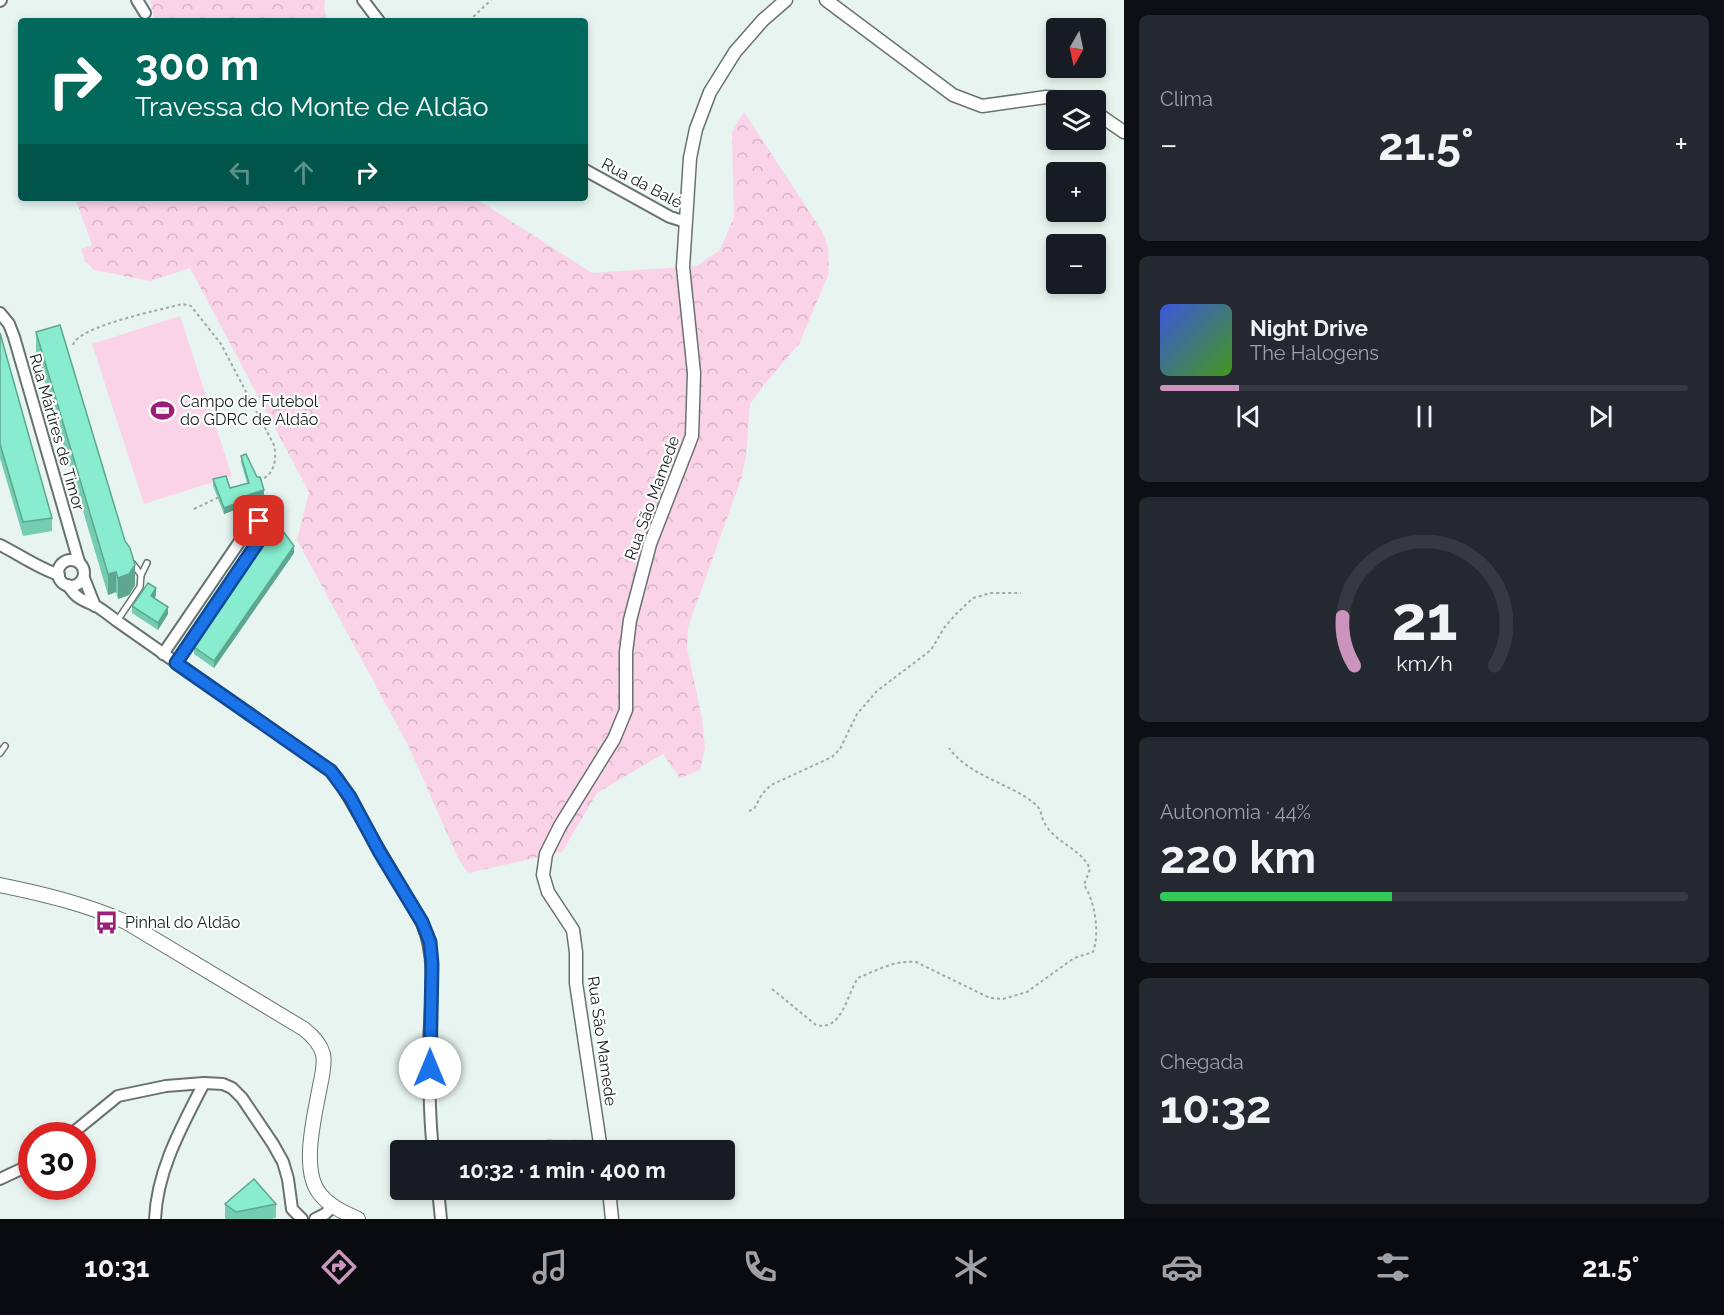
<!DOCTYPE html>
<html lang="pt">
<meta charset="utf-8">
<style>
body{margin:0;font-family:Raleway,sans-serif;background:#242831;color:#f1f3f6;height:100vh;display:flex;flex-direction:column;font-size:22px;white-space:nowrap}
*{box-sizing:border-box;margin:0}
p{font-size:20px;color:#9ea1a6}
.icon{flex:none;width:33px;height:33px;fill:none;stroke:currentColor;stroke-width:2;stroke-linecap:round;stroke-linejoin:round}
.map{position:relative;flex:1;overflow:hidden}
.drawer{display:flex;flex-direction:column;gap:15px;padding:15px;background:#0d0f14;width:600px}
.drawer>*{flex:none}
.hud{position:absolute;left:18px;top:18px;width:570px;height:183px;border-radius:6px;box-shadow:0 3px 9px #0003;background:#00695c;color:#fff;overflow:hidden}
.needle{width:39px;rotate:189deg}
.buttons{position:absolute;left:1046px;top:18px;display:grid;gap:12px}
.buttons a{display:grid;place-items:center;width:60px;height:60px;border-radius:6px;background:#171b24;box-shadow:0 3px 9px #0003;font-size:30px}
.speed{position:absolute;left:18px;top:1122px;display:flex;gap:12px;font-size:30px;font-weight:700;text-align:center}
.speed>*{display:grid;place-content:center;width:78px;height:78px;border-radius:50%;background:#171b24;box-shadow:0 3px 9px #0003;line-height:1}
.speed .limit{border:9px solid #d22;background:#fff;color:#111}
.pin{position:absolute;display:grid;place-items:center;width:51px;height:51px;color:#fff;margin:-26px;border-radius:12px;box-shadow:0 3px 9px #0006}
.me{position:absolute;width:66px;margin:-33px;rotate:0deg;stroke-linejoin:round;filter:drop-shadow(0 0 4px #0008)}
.turn{display:flex;align-items:center;gap:21px;height:126px;padding:0 18px;font-size:27px}
.turn .icon{width:78px;height:78px;stroke-width:2.5}
.turn b{display:block;font-size:42px;line-height:51px}
.lanes{display:flex;align-items:center;height:57px;padding:0 18px;background:#0003;justify-content:center;gap:30px;direction:ltr}
.lanes .off{opacity:.35}
.big{font-size:45px;font-weight:700;line-height:1.1}
.drawer .card{flex:1;display:flex;flex-direction:column;justify-content:center;gap:9px;min-width:0;padding:0 21px;border-radius:9px;background:#242831}
.drawer .dial{align-items:center;gap:0}
.dial svg{height:156px;overflow:visible;fill:none;stroke:#363941;stroke-width:7;stroke-linecap:round;text-anchor:middle}
.dial text{fill:#f1f3f6;stroke:none}
.song{display:flex;align-items:center;gap:18px}
.cover{width:72px;height:72px;border-radius:9px;background:linear-gradient(135deg,hsl(230 70% 55%),hsl(100 70% 35%))}
.played{height:6px;border-radius:3px;background:linear-gradient(90deg,#ca94bc 15%,#363941 15%)}
.keys{display:flex;justify-content:space-around;direction:ltr}
.heat{display:flex;justify-content:space-between;align-items:center;font-size:33px;direction:ltr}
.charge{height:9px;border-radius:4px;background:linear-gradient(90deg,#34c759 44%,#363941 0)}
.trip{position:absolute;left:390px;top:1140px;width:345px;height:60px;border-radius:6px;background:#171b24;box-shadow:0 3px 9px #0003;font-weight:700;line-height:60px;text-align:center}
.dock{display:flex;height:96px;justify-content:space-around;align-items:center;background:#090b0e;color:#9ea1a6}
.dock .icon{width:42px;height:42px}
.dock .current{color:#ca94bc}
.dock b{font-size:27px;color:#f1f3f6}
main{display:flex;flex:1;min-height:0}
.map>svg:first-child{display:block}
.forest{fill:url(#forest-crowns)}
.garden{fill:#fbd3e9}
.lines{fill:none;stroke-linecap:round;stroke-linejoin:round}
.service-casing{stroke:#68736f;stroke-width:8}
.minor-casing{stroke:#68736f;stroke-width:14}
.tertiary-casing{stroke:#68736f;stroke-width:15}
.secondary-casing{stroke:#68736f;stroke-width:16}
.path{stroke:#9ea8a4;stroke-width:2;stroke-dasharray:3 3;stroke-linecap:butt}
.service{stroke:#fff;stroke-width:5}
.minor{stroke:#fff;stroke-width:10}
.tertiary{stroke:#fff;stroke-width:12}
.secondary{stroke:#fff;stroke-width:14}
.wall{fill:#74ccb1}
.shaded-wall{fill:#5ea690}
.building{fill:#87edce;stroke:#5ea690;stroke-width:1.5}
.route-casing{stroke:#114b97;stroke-width:15}
.route{stroke:#1a73e8;stroke-width:10}
.labels{text-anchor:middle;dominant-baseline:central;stroke-width:4.5;stroke-linejoin:round;paint-order:stroke}
.street-label{font-size:16px;fill:#181d1b;stroke:#fcfefd}
.poi-label{font-size:16px;fill:#181d1b;stroke:#fcfefd;text-anchor:start}
</style>
<main>
<div class="map">
<svg width="1124" height="1219" viewBox="0 0 1124 1219">
<defs>
<pattern id="forest-crowns" width="20" height="18" patternUnits="userSpaceOnUse" patternTransform="scale(1.5)"><rect width="20" height="18" fill="#fbd3e9"/><path d="M2 6a3 3 0 1 1 6 0M12 15a3 3 0 1 1 6 0" fill="none" stroke="#d6b5c7"/></pattern>
</defs>
<rect width="100%" height="100%" fill="#e7f4ef"/>
<!-- forest -->
<g class="forest">
<polygon points="150,0 325,0 324,6 327,21 155,21"/>
<polygon points="744,112 822,231 828,247 829,273 799,344 763,386 750,404 746,457 741,479 688,627 687,648 702,718 705,748 700,770 680,778 663,754 597,793 562,852 468,873 458,858 409,747 297,540 309,492 190,268 150,281 94,270 85,261 81,249 92,245 75,198 475,198 592,273 697,266 720,250 734,217 732,132"/>
<polygon points="547,1139 594,1140 596,1150 543,1150"/>
</g>
<!-- garden -->
<polygon class="garden" points="180,316 232,476 144,504 92,344"/>
<g class="lines">
<defs>
<g id="service">
<polyline points="133,564 141,575"/>
<polyline points="117,621 140,587 141,575 147,563"/>
<polyline points="0,753 5,746"/>
</g>
<g id="minor">
<polyline points="137,0 145,13"/>
<polyline points="363,0 379,21"/>
<polyline points="0,1 1,0"/>
<polyline points="585,170 670,217 686,222"/>
<polyline points="0,313 9,324 14,337 79,562"/>
<path d="M0,545C20,555 38,568 59,575"/>
<circle cx="71" cy="573" r="13"/>
<polyline points="84,578 95,606"/>
<path d="M68,585C76,599 83,600 96,606C103,610 110,616 117,621L331,771L338,779L422,923C438,962 430,1004 429,1045C429,1080 429,1116 433,1150"/>
<polyline points="163,654 253,522 263,523 264,530 262,536 176,663"/>
<polyline points="69,1136 118,1096 166,1086 204,1083 223,1084 232,1088 242,1098 273,1144 283,1162 288,1179 292,1209 302,1219"/>
<polyline points="0,1179 32,1164"/>
<polyline points="438,1190 441,1219"/>
<path d="M155,1219C157,1170 182,1126 204,1083"/>
<polyline points="315,1219 325,1214 333,1206"/>
</g>
<g id="tertiary">
<polyline points="826,0 953,95 982,106 1046,97 1069,98 1074,100"/>
<polyline points="1095,112 1124,132"/>
<polyline points="601,1150 576,983 576,952 573,930 548,892 543,875 546,854 560,826 614,739 626,710 626,652 630,620 650,544 692,436 694,373 683,267 690,158 696,129 710,92 735,52 763,20 786,0"/>
<polyline points="609,1190 612,1219"/>
</g>
<path id="secondary" d="M0,885C44,894 85,904 126,922L304,1029C313,1036 320,1043 323,1054C325,1063 322,1077 320,1086C315,1114 300,1170 320,1194C329,1206 345,1213 358,1219"/>
</defs>
<!-- service casing -->
<use href="#service" class="service-casing"/>
<!-- minor casing -->
<use href="#minor" class="minor-casing"/>
<!-- tertiary casing -->
<use href="#tertiary" class="tertiary-casing"/>
<!-- secondary casing -->
<use href="#secondary" class="secondary-casing"/>
<!-- path -->
<g class="path">
<polyline points="469,21 491,0"/>
<path d="M73,345C78,326 161,310 182,304L191,306L221,344L274,445C277,458 275,475 260,480"/>
<polyline points="194,509 219,497"/>
<polyline points="749,811 754,809 762,794 771,785 832,757 840,749 857,714 877,691 931,650 944,628 955,615 973,598 991,593 1021,593"/>
<path d="M772,989L816,1025C842,1032 847,994 858,978C877,970 895,960 916,962L990,998L1003,999L1027,992L1074,958L1093,952C1100,933 1095,901 1084,885L1090,869C1082,850 1059,844 1047,827C1037,813 1047,811 1027,798C1001,781 968,774 949,748"/>
</g>
<!-- service -->
<use href="#service" class="service"/>
<!-- minor -->
<use href="#minor" class="minor"/>
<!-- tertiary -->
<use href="#tertiary" class="tertiary"/>
<!-- secondary -->
<use href="#secondary" class="secondary"/>
</g>
<!-- wall -->
<g class="wall">
<polygon points="36,332 135,585 129,595 118,599 116,592 108,595 36,353"/>
<polygon points="0,333 52,518 52,531 23,536 0,458"/>
<polygon points="241,456 264,496 250,501 250,508 238,512 237,509 224,514 213,486 213,479 230,488 247,483 241,462"/>
<polygon points="294,553 214,668 194,654 194,647"/>
<polygon points="156,595 155,598 168,614 158,630 132,613 132,606"/>
<polygon points="225,1204 276,1204 276,1218 271,1219 226,1219 225,1218"/>
</g>
<!-- shaded-wall -->
<g class="shaded-wall">
<polygon points="264,490 264,496 248,501 248,495"/>
<polygon points="250,502 250,508 238,512 238,505"/>
<polygon points="237,503 237,509 224,514 224,508"/>
<polygon points="294,546 294,553 214,668 214,661"/>
<polygon points="135,565 135,585 129,595 118,599 118,578"/>
<polygon points="116,572 116,592 108,595 108,574"/>
<polygon points="156,588 156,595 151,603 151,596"/>
<polygon points="168,607 168,614 158,630 158,623"/>
</g>
<!-- building -->
<g class="building">
<polygon points="60,325 125,541 130,548 135,565 129,574 118,578 116,572 108,574 36,332"/>
<polygon points="0,333 52,518 23,522 0,444"/>
<polygon points="246,454 257,477 260,477 264,490 248,495 250,502 238,505 237,503 224,508 213,479 226,476 230,488 249,483 241,456"/>
<polygon points="277,523 294,546 214,661 194,647"/>
<polygon points="148,583 156,588 151,596 168,607 158,623 132,606"/>
<polygon points="254,1179 276,1204 236,1212 225,1204"/>
</g>
<g class="lines">
<defs>
<polyline id="route" points="259,521 264,526 262,536 176,663 331,771 350,797 379,851 422,922 430,942 432,964 430,1068"/>
</defs>
<!-- route casing -->
<use href="#route" class="route-casing"/>
<!-- route -->
<use href="#route" class="route"/>
</g>
<!-- icons -->
<defs>
<symbol id="stadium-bare" viewBox="-9 -9 18 18"><path d="M0-5a6.5 5 0 1 0 0 10a6.5 5 0 1 0 0-10ZM-3.5-1.8h7v3.6h-7Z" fill="#9b1f76" stroke="#fcfefd" stroke-width="2.5" paint-order="stroke"/></symbol>
<symbol id="bus-bare" viewBox="-9 -9 18 18"><path d="M-5-6H5V4H4V6H2V4H-2V6H-4V4H-5ZM-3.5-4V0h7V-4ZM-3.5 1.2v1.5H-2V1.2ZM2 1.2v1.5H3.5V1.2Z" fill="#9b1f76" stroke="#fcfefd" stroke-width="2.5" paint-order="stroke"/></symbol>
</defs>
<g fill-rule="evenodd">
<use href="#stadium-bare" x="146" y="394" width="33" height="33"/>
<use href="#bus-bare" x="90" y="906" width="33" height="33"/>
</g>
<g class="labels">
<!-- street labels -->
<g class="street-label">
<text transform="translate(642 183) rotate(28)">Rua da Balé</text>
<text transform="translate(57 432) rotate(74)">Rua Mártires de Timor</text>
<text transform="translate(652 498) rotate(-70)">Rua São Mamede</text>
<text transform="translate(602 1041) rotate(82)">Rua São Mamede</text>
</g>
<!-- poi labels -->
<g class="poi-label">
<text x="180" y="401">Campo de Futebol<tspan x="180" dy="18">do GDRC de Aldão</tspan></text>
<text x="125" y="922">Pinhal do Aldão</text>
</g>
</g>
</svg>
<div class="buttons">
<a><svg class="needle" viewBox="-14 -14 28 28"><path d="M0-13l5 13h-10z" fill="#e53935"/><path d="M0 13l5-13h-10z" fill="#9ea1a6"/></svg></a>
<a><svg class="icon" aria-label="layers" viewBox="0 0 24 24"><path d="M12 4l9 5-9 5-9-5zM3 14l9 5 9-5"/></svg></a>
<a>+</a>
<a>−</a>
</div>
<div class="speed"><div class="limit">30</div></div>
<div class="pin" style="left:259px;top:521px;background:#d93025"><svg class="icon" aria-label="arrive" viewBox="0 0 24 24"><path d="M6 21V4h12l-3 4 3 4H6"/></svg></div>
<svg class="me" style="left:430px;top:1068px" viewBox="-20 -20 40 40"><circle r="19" fill="#fff"/><path d="M0-13L10 11 0 6-10 11z" fill="#1a73e8"/></svg>
<div class="trip">10:32 · 1 min · 400 m</div>
<div class="hud">
<div class="turn"><svg class="icon" aria-label="right" viewBox="0 0 24 24"><path d="M7 20v-9h11M14 6l5 5-5 5"/></svg><div><b>300 m</b>Travessa do Monte de Aldão</div></div>
<div class="lanes"><svg class="icon off" aria-label="left" viewBox="0 0 24 24"><path d="M17 20v-9H6M10 6l-5 5 5 5"/></svg><svg class="icon off" aria-label="ahead" viewBox="0 0 24 24"><path d="M12 20V5M6 11l6-6 6 6"/></svg><svg class="icon" aria-label="right" viewBox="0 0 24 24"><path d="M7 20v-9h11M14 6l5 5-5 5"/></svg></div>
</div>
</div>
<section class="drawer">
<div class="card"><p>Clima</p>
<div class="heat"><a>−</a><b class="big">21.5°</b><a>+</a></div>
</div>
<div class="card">
<div class="song"><i class="cover"></i><div><b>Night Drive</b><p>The Halogens</p></div></div>
<div class="played"></div>
<div class="keys"><svg class="icon" aria-label="previous" viewBox="0 0 24 24"><path d="M18 5L8 12l10 7zM5 5v14"/></svg><svg class="icon" aria-label="pause" viewBox="0 0 24 24"><path d="M8 5v14M16 5v14"/></svg><svg class="icon" aria-label="next" viewBox="0 0 24 24"><path d="M6 5l10 7-10 7zM19 5v14"/></svg></div>
</div>
<div class="card dial"><svg viewBox="0 0 100 80">
<path d="M14 69A42 42 0 1 1 86 69"/>
<path d="M14 69A42 42 0 0 1 8 44" stroke="#ca94bc"/>
<text x="50" y="56" font-size="32" font-weight="700">21</text>
<text x="50" y="72" font-size="11">km/h</text>
</svg></div>
<div class="card"><p>Autonomia · 44%</p><b class="big">220 km</b><div class="charge"></div></div>
<div class="card"><p>Chegada</p><b class="big">10:32</b></div>
</section>
</main>
<nav class="dock">
<b>10:31</b>
<svg class="icon current" aria-label="directions" viewBox="0 0 24 24"><path d="M12 3l9 9-9 9-9-9zM9 14v-3h6M13 9l2 2-2 2"/></svg>
<svg class="icon" aria-label="music" viewBox="0 0 24 24"><path d="M9 18V5l10-2v13"/><circle cx="6" cy="18" r="3"/><circle cx="16" cy="16" r="3"/></svg>
<svg class="icon" aria-label="phone" viewBox="0 0 24 24"><path d="M5 4h4l2 5-3 2q2 4 5 5l2-3 5 2v4C11 20 4 13 5 4z"/></svg>
<svg class="icon" aria-label="climate" viewBox="0 0 24 24"><path d="M12 3v18M4 7l16 10M4 17L20 7"/></svg>
<svg class="icon" aria-label="car" viewBox="0 0 24 24"><path d="M5 17H2v-5l4-1 3-4h7l3 4 3 1v5h-3M9 17h6M6 11h13"/><circle cx="7" cy="17" r="2"/><circle cx="17" cy="17" r="2"/></svg>
<svg class="icon" aria-label="filters" viewBox="0 0 24 24"><path d="M4 7h16M4 17h16"/><circle cx="9" cy="7" r="2"/><circle cx="15" cy="17" r="2"/></svg>
<b>21.5°</b>
</nav>
